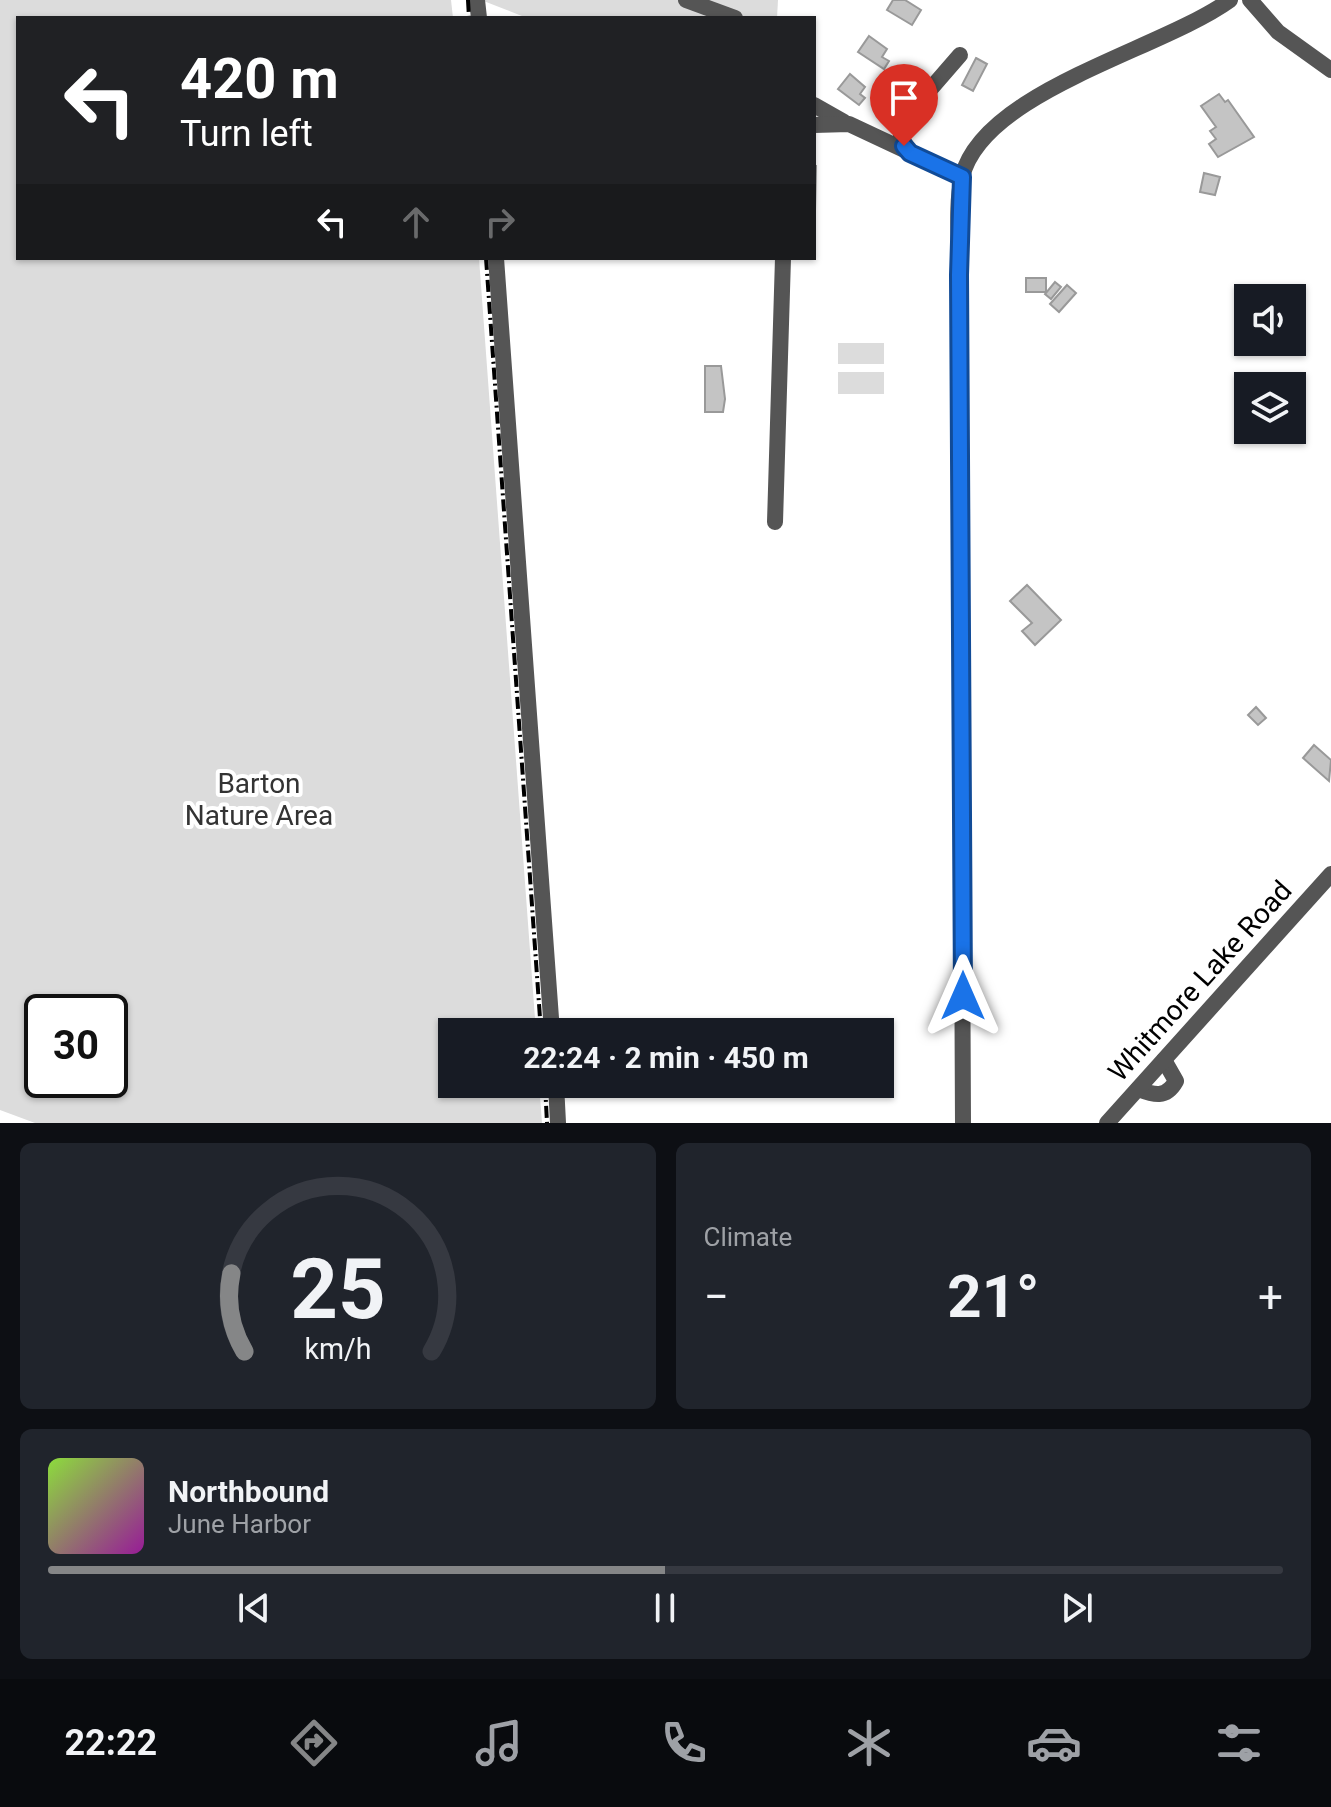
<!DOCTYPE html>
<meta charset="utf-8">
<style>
body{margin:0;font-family:Roboto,sans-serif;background:#20242c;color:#f1f3f6;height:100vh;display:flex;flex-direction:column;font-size:30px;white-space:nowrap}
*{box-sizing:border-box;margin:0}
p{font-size:26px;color:#9ea1a6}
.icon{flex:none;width:44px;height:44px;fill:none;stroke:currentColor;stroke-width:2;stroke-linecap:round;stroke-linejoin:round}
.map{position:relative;height:1123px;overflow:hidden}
.details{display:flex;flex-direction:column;gap:20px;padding:20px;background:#0d0f14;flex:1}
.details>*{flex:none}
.hud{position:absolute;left:16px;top:16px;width:800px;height:244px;border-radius:0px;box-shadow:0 2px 6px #0004;background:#202124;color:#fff;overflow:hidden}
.buttons{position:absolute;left:1234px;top:284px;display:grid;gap:16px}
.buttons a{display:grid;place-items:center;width:72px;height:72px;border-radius:0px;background:#171b24;box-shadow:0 2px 6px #0004;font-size:40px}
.speed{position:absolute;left:24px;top:994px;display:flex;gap:16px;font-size:40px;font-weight:700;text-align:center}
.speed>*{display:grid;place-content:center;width:104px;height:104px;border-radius:50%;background:#171b24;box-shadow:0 2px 6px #0004;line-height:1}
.speed .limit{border:4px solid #111;border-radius:12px;background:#fff;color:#111}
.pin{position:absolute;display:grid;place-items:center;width:68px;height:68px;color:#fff;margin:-82px -34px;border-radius:50% 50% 50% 0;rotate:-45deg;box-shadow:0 0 8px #0007}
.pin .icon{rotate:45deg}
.me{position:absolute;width:88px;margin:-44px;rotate:0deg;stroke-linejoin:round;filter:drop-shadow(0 0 6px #0008)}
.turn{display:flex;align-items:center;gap:28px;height:168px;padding:0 32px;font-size:36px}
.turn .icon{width:104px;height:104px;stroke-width:2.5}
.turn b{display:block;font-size:56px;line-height:68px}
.lanes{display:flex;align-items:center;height:76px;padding:0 32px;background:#0003;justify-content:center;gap:40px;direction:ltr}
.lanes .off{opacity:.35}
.big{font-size:60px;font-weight:700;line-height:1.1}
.details .widget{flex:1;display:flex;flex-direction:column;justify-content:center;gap:12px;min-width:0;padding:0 28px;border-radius:12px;background:#20242c}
.details .dial{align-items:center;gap:0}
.dial svg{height:208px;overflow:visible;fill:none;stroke:#363941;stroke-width:7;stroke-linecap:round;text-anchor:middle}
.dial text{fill:#f1f3f6;stroke:none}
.song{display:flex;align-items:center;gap:24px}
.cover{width:96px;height:96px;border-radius:12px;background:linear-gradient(135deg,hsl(90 70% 55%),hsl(300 70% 35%))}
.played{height:8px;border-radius:4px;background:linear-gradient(90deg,#858687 50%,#363941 50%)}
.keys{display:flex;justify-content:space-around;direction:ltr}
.heat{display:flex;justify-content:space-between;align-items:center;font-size:44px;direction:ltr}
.details .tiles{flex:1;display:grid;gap:20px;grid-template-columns:1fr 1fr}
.widget:last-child{grid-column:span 2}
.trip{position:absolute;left:438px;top:1018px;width:456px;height:80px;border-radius:0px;background:#171b24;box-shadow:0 2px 6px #0004;font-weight:700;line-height:80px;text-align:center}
.tab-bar{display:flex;height:128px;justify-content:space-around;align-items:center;background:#090b0e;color:#9ea1a6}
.tab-bar .icon{width:56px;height:56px}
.tab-bar .on{color:#858687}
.tab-bar b{font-size:36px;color:#f1f3f6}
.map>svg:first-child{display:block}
.green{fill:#dcdcdc;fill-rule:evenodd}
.building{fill:#c4c4c4;stroke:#999;stroke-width:2}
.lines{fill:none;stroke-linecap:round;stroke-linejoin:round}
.minor{stroke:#555;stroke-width:16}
.rail{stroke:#000;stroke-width:4;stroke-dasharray:12 4 2 4;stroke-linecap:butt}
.route-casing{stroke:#114b97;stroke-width:20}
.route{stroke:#1a73e8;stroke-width:14}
.labels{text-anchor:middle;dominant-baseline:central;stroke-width:8;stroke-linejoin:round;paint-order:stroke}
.park-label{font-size:28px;fill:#333;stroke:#fff}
.street-label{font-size:28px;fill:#000;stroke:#fff}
</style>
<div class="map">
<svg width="1331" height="1123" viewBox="0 0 1331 1123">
<rect width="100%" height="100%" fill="#fff"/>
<!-- green -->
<g class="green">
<path d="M0,0H451L453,18H18V258H479L536,1032H452V1084H539L542,1123H35L0,1110ZM110,1012V1080H42V1012Z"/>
<polygon points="481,0 778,0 777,18 527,18"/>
<rect x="838" y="343" width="46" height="21"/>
<rect x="838" y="372" width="46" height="22"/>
</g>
<!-- building -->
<g class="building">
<polygon points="893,0 905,0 921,10 912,25 887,10"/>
<polygon points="869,36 887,49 882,57 889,61 884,69 858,52"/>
<polygon points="976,58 987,64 973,91 962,85"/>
<polygon points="850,74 865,87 860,94 865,98 859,105 838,89"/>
<polygon points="1219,94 1225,102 1228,100 1254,137 1218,157 1209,144 1216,139 1210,131 1216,127 1201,106"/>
<polygon points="814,166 816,166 815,211 814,211"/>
<polygon points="1204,173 1220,177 1215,195 1200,192"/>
<rect x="1026" y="278" width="20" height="14"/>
<polygon points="1055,282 1061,287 1051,299 1045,294"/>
<polygon points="1067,285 1076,293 1059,312 1050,304"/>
<polygon points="705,366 721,366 725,399 723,412 705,412"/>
<polygon points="1027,585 1061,620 1035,645 1022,631 1032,623 1010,601"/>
<polygon points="1256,707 1266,718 1258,725 1248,715"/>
<polygon points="1314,745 1331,760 1329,781 1303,758"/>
</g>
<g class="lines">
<!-- minor -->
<g class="minor">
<polyline points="477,0 479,18"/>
<polyline points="686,0 735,18"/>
<polyline points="1250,0 1278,32 1331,70"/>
<polyline points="814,105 844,122"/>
<polyline points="814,125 849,124 962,177"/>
<polyline points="910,153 901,137 901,123 960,55"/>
<polyline points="496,258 552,1032"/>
<polyline points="775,522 783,258"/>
<polyline points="556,1084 558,1123"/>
<path d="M1138,1089C1154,1095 1166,1099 1176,1081L1164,1060"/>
<path d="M963,1123L959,275C960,243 955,208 962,177C983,91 1161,50 1230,0"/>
<polyline points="1107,1123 1331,874"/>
</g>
<!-- rail -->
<g class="rail">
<polyline points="468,0 469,18"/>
<polyline points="486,258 541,1032"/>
<polyline points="545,1084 547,1123"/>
</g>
</g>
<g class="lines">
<defs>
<polyline id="route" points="904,146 910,153 962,177 959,275 963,996"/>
</defs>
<!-- route casing -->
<use href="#route" class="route-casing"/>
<!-- route -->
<use href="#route" class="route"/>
</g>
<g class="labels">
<!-- park labels -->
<g class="park-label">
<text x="259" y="783">Barton<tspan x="259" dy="32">Nature Area</tspan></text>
</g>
<!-- street labels -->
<g class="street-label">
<text transform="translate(1200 981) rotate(-48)">Whitmore Lake Road</text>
</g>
</g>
</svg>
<div class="buttons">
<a><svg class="icon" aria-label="sound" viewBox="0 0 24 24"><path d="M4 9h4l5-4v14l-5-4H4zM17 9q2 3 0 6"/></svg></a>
<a><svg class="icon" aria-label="layers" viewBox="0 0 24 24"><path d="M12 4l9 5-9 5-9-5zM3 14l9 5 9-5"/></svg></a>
</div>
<div class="speed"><div class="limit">30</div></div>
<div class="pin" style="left:904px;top:146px;background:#d93025"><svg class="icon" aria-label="arrive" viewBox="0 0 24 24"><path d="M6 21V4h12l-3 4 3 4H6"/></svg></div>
<svg class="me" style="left:963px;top:996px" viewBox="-20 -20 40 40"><path d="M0-17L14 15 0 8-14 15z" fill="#1a73e8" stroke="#fff" stroke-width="4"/></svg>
<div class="trip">22:24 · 2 min · 450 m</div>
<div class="hud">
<div class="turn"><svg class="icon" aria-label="left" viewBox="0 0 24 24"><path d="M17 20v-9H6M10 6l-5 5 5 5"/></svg><div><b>420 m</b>Turn left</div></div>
<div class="lanes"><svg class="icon" aria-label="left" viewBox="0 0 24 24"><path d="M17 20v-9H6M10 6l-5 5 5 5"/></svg><svg class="icon off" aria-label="ahead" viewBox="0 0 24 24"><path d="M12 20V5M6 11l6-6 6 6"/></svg><svg class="icon off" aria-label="right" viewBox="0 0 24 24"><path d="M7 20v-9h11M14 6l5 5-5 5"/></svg></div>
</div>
</div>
<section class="details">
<div class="tiles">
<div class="widget dial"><svg viewBox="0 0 100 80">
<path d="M14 69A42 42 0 1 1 86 69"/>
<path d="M14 69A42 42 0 0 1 9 39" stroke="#858687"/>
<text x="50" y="56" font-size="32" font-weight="700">25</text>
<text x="50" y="72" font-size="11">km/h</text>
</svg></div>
<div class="widget"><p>Climate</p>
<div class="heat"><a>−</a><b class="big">21°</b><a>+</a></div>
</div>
<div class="widget">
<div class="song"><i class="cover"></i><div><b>Northbound</b><p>June Harbor</p></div></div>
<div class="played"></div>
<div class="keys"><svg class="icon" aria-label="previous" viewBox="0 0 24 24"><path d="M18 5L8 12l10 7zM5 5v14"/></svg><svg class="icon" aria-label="pause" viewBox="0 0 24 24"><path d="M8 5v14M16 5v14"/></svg><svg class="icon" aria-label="next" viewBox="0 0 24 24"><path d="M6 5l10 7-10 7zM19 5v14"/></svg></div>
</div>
</div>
</section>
<nav class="tab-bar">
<b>22:22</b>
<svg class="icon on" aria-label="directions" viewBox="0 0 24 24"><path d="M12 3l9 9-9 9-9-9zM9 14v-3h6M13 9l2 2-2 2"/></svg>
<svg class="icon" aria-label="music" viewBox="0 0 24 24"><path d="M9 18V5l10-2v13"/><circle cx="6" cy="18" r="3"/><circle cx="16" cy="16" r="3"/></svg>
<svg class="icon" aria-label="phone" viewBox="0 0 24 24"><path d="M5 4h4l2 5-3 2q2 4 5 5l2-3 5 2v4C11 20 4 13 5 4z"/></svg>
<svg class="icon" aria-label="climate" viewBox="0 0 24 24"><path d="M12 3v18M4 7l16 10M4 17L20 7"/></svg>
<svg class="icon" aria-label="car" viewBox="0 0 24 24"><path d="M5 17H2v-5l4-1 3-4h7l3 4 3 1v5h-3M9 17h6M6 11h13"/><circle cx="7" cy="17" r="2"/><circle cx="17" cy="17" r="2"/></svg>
<svg class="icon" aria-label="filters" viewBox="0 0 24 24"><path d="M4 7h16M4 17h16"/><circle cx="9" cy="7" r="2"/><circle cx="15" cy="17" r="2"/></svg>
</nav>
